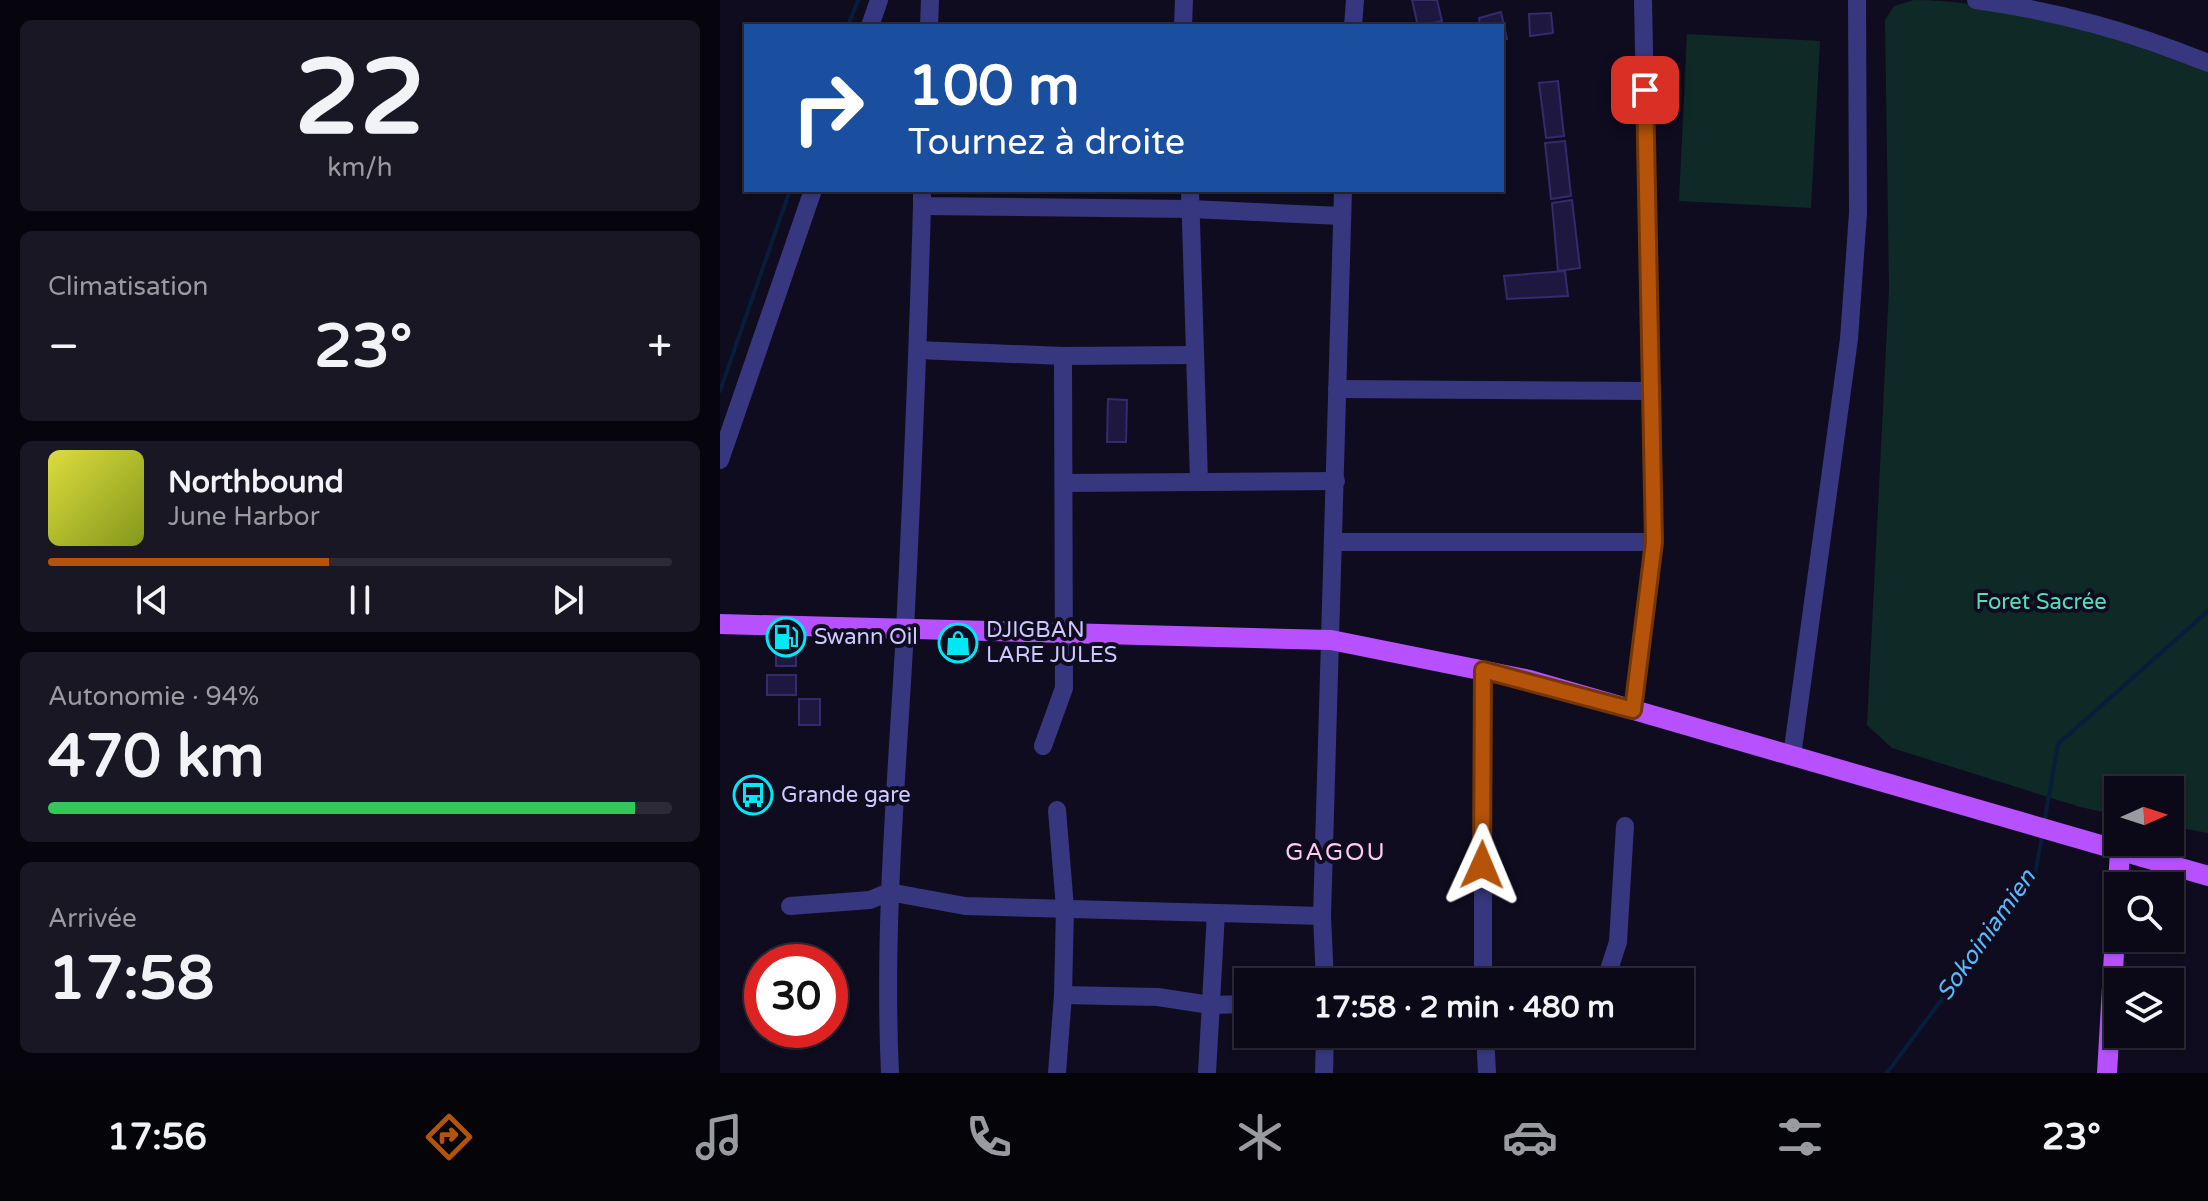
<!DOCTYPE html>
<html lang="fr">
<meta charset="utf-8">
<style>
body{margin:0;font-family:"Varela Round",sans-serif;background:#191724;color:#f1f3f6;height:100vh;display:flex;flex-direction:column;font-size:30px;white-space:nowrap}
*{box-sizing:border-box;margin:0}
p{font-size:26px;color:#9a9aa1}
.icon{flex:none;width:44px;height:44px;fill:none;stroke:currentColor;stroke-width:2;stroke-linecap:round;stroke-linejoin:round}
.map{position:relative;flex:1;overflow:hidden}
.panel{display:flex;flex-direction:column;gap:20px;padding:20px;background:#06050d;width:720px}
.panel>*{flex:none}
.banner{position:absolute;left:24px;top:24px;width:760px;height:168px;border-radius:0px;box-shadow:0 2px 6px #0004,0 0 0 2px #2b2a36;background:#1a4fa0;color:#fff;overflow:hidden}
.needle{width:52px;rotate:87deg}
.controls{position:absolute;left:1384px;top:776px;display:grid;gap:16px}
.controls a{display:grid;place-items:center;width:80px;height:80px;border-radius:0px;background:#0b0917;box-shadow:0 2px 6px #0004,0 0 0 2px #2b2a36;font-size:40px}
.speed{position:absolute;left:24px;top:944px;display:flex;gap:16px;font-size:40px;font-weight:700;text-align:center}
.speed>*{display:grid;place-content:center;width:104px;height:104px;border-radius:50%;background:#0b0917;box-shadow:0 2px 6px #0004,0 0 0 2px #2b2a36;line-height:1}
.speed .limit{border:12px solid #d22;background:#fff;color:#111}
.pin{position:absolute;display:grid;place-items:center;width:68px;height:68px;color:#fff;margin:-34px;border-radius:16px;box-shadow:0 4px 12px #0006}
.me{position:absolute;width:88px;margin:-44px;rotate:1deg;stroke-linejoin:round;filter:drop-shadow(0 0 6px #0008)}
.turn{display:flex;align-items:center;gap:28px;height:168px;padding:0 32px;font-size:36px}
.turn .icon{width:104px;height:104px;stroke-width:2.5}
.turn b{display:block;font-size:56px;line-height:68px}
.big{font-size:60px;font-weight:700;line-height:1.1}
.panel .card{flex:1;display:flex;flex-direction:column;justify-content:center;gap:12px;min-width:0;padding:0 28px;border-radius:12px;background:#191724}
.panel .dial{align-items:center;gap:0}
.dial b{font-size:104px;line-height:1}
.song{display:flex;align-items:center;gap:24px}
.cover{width:96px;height:96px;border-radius:12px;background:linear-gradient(135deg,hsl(60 70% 55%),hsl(70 70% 35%))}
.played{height:8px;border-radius:4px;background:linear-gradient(90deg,#b45309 45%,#2b2a36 45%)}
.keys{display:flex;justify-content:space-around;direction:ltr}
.heat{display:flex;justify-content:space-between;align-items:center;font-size:44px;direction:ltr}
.charge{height:12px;border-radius:6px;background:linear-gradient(90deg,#34c759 94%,#2b2a36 0)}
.trip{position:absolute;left:514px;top:968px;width:460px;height:80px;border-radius:0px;background:#0b0917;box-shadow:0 2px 6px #0004,0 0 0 2px #2b2a36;font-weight:700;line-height:80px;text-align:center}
.tab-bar{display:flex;height:128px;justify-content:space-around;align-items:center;background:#040409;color:#9a9aa1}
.tab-bar .icon{width:56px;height:56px}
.tab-bar .on{color:#b45309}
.tab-bar b{font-size:36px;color:#f1f3f6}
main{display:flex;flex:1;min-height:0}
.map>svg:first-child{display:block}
.green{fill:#0f2927}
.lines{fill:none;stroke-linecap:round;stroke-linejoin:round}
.stream{stroke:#081d3c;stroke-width:4}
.building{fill:#1e1840;stroke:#342a6c;stroke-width:2}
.minor{stroke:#37377f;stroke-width:18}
.major{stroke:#b751ff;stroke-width:20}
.route-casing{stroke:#753606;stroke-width:20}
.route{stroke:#b45309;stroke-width:14}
.labels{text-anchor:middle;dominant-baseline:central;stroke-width:8;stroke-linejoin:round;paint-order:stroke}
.park-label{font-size:22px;fill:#56dfb7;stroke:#0f0c1f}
.poi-label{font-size:22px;fill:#cecaff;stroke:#0f0c1f;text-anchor:start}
.neighbourhood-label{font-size:24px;letter-spacing:2px;fill:#ffccef;stroke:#0f0c1f}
.water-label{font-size:24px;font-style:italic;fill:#58b9ff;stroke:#0f0c1f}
</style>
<main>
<section class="panel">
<div class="card dial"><b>22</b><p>km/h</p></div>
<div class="card"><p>Climatisation</p>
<div class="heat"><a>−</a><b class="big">23°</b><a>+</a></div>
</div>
<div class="card">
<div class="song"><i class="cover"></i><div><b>Northbound</b><p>June Harbor</p></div></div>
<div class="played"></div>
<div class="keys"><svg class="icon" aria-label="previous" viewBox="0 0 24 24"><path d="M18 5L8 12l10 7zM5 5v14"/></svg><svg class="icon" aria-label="pause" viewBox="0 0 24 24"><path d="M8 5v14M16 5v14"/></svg><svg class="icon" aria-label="next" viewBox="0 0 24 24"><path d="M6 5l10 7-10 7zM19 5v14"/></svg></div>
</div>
<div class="card"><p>Autonomie · 94%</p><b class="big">470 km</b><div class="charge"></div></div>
<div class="card"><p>Arrivée</p><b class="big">17:58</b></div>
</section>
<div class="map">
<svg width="1488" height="1073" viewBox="0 0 1488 1073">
<rect width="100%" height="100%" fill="#0f0c1f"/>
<!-- green -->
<g class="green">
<path d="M1194,0C1287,0 1402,40 1488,72V833L1450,826V790H1398V815L1360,807L1172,748L1147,725L1169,289L1165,20L1174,6Z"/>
<polygon points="967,34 1100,41 1091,208 959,201"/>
</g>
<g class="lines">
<!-- stream -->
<g class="stream">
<polyline points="128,26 138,0"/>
<polyline points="0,391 70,190"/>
<polyline points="1324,824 1338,744 1488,611"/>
<polyline points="1167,1073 1315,874 1322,836"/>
</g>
</g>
<!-- building -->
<g class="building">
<polygon points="692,0 717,0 722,21 698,26"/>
<polygon points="781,12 787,39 782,40 782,26 760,26 759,18"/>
<polygon points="831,13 833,33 810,36 809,14"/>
<polygon points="838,81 844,136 826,138 819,83"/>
<polygon points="845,141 851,196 831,199 825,143"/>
<polygon points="852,200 860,268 838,271 832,203"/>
<polygon points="845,271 848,296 787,299 784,276"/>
<polygon points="388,399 407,400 406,442 387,442"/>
<rect x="56" y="649" width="20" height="17"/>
<rect x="47" y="675" width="29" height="20"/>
<rect x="79" y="699" width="21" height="26"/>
</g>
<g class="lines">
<!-- minor -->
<g class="minor">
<path d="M1256,0C1341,12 1408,31 1488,63"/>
<polyline points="150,26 159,0"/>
<polyline points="209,26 210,0"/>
<polyline points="463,26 464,0"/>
<polyline points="633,26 635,0"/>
<polyline points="202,190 202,206 471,209 621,216"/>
<polyline points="470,190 479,481"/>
<polyline points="198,350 343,356 473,355"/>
<polyline points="617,389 930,391"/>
<polyline points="0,460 93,190"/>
<polyline points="344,483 616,481"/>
<polyline points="614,542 934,542"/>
<polyline points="913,710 934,542 923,0"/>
<polyline points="323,746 344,688 343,356"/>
<polyline points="1072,756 1129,339 1138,213 1137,0"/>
<polyline points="337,810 345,908 343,995 438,997 490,1005 528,1004"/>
<polyline points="70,906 150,900 169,892 245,906 602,916"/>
<polyline points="605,982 602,916 623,190"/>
<polyline points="763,982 763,670"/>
<polyline points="885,982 898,942 905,826"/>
<polyline points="765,1034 767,1073"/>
<path d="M170,1073C163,925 177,778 185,630C192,489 198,347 202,206"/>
<polyline points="337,1073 343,995"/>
<polyline points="487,1073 496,913"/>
<polyline points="604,1073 605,1034"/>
</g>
<!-- major -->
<g class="major">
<polyline points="0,624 611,640 810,680 1488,876"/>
<polyline points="1387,1073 1400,850"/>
</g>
</g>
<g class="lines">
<defs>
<polyline id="route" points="762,865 763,670 913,710 934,542 925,90"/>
</defs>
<!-- route casing -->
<use href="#route" class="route-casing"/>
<!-- route -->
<use href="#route" class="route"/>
</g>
<!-- icons -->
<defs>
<symbol id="fuel-ring" viewBox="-11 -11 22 22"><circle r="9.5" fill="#0f0c1f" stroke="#00e7f5" stroke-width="1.5"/><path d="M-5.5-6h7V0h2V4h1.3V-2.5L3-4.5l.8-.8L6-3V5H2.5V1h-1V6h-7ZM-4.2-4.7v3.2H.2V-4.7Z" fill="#00e7f5"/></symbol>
<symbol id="shop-ring" viewBox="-11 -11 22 22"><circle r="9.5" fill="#0f0c1f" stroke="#00e7f5" stroke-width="1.5"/><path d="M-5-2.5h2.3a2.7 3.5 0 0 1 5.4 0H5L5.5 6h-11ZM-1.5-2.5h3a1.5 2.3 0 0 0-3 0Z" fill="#00e7f5"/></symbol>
<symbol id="bus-ring" viewBox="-11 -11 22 22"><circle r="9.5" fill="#0f0c1f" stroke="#00e7f5" stroke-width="1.5"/><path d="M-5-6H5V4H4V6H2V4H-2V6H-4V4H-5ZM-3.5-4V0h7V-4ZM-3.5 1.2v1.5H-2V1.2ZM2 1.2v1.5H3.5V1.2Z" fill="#00e7f5"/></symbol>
</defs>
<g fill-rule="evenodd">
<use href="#fuel-ring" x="44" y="615" width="44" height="44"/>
<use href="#shop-ring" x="216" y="621" width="44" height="44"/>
<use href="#bus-ring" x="11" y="773" width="44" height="44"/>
</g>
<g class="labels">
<!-- park labels -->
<g class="park-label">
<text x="1321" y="602">Foret Sacrée</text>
</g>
<!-- poi labels -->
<g class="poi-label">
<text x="266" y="630">DJIGBAN<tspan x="266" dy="25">LARE JULES</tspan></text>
<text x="94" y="637">Swann Oil</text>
<text x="61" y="795">Grande gare</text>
</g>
<!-- neighbourhood labels -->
<g class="neighbourhood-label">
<text x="616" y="852">GAGOU</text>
</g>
<!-- water labels -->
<g class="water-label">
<text transform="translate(1266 935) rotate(-55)">Sokoiniamien</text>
</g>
</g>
</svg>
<div class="controls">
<a><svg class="needle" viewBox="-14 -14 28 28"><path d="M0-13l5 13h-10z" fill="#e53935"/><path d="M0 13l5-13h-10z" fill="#9a9aa1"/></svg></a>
<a><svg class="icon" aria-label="search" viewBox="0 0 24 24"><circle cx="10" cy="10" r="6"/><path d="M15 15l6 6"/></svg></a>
<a><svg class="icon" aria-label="layers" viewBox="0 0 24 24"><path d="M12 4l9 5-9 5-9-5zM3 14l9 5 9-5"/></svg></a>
</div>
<div class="speed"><div class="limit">30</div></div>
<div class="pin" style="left:925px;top:90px;background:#d93025"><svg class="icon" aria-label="arrive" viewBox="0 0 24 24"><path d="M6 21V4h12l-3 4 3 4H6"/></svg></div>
<svg class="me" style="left:762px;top:865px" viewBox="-20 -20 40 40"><path d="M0-17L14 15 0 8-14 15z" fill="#b45309" stroke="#fff" stroke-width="4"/></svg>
<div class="trip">17:58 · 2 min · 480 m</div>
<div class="banner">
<div class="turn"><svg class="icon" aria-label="right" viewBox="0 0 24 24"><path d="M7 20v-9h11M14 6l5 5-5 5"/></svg><div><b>100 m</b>Tournez à droite</div></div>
</div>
</div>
</main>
<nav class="tab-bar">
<b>17:56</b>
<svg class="icon on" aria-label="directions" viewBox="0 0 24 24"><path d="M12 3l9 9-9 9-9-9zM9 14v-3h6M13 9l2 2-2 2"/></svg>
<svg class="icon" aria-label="music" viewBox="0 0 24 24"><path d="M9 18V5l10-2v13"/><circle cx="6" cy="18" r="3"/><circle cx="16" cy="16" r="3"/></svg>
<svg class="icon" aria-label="phone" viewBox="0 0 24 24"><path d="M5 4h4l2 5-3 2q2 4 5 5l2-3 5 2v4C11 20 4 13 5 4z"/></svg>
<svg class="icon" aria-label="climate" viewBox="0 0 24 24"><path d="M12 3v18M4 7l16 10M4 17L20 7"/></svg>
<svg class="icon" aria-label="car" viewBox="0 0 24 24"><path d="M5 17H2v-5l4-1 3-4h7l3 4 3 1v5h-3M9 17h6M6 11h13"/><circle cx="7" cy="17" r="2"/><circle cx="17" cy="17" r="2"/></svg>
<svg class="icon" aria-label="filters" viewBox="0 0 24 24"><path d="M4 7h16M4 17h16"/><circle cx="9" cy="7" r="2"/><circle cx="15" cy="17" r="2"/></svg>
<b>23°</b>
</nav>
